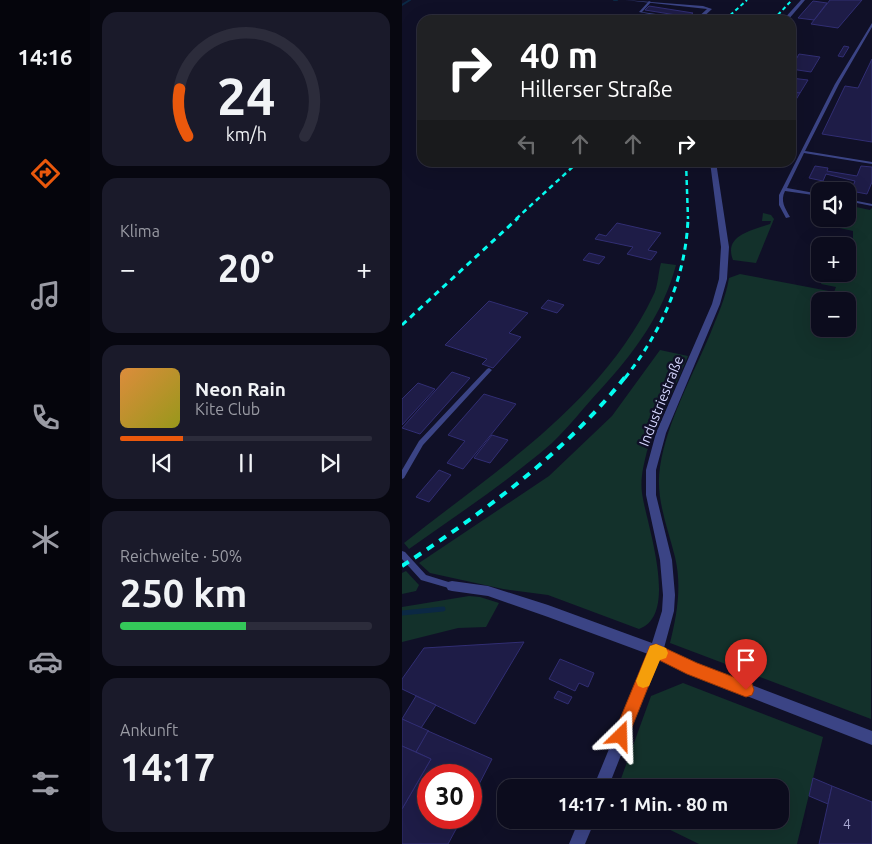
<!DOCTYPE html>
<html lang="de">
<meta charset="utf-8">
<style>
body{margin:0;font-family:Ubuntu,sans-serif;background:#1a1a2a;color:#f1f3f6;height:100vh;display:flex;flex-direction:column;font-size:19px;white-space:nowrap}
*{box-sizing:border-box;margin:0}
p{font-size:16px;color:#9a9ba4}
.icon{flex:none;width:28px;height:28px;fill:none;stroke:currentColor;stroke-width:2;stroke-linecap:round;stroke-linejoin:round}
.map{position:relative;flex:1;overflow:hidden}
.sheet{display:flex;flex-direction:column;gap:12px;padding:12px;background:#070710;width:312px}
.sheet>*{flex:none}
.top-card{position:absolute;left:15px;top:15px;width:379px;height:152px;border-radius:15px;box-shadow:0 5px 20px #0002,0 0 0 1px #2c2c3b;background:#202124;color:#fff;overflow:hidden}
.tools{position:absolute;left:409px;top:182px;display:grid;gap:10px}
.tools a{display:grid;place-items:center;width:45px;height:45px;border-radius:10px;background:#0c0c1d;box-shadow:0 5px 20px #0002,0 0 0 1px #2c2c3b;font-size:25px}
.speed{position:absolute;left:15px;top:764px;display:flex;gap:10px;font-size:25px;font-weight:700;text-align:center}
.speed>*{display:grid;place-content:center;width:65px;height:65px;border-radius:50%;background:#0c0c1d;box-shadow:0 5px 20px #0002,0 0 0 1px #2c2c3b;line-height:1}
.speed .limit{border:8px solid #d22;background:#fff;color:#111}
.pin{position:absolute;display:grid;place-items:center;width:42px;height:42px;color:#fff;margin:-51px -21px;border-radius:50% 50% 50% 0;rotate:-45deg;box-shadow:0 0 5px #0007}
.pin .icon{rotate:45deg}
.me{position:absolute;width:55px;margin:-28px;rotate:22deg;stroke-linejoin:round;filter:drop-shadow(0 0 4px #0008)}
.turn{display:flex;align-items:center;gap:18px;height:105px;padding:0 20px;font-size:22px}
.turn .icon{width:65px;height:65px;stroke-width:2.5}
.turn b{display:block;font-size:35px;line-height:42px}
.lanes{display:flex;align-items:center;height:48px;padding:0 20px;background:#0003;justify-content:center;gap:25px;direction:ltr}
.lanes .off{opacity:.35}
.big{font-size:38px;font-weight:700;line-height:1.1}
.sheet .widget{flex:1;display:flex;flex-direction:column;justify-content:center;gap:8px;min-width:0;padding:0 18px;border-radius:15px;background:#1a1a2a}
.sheet .dial{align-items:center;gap:0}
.dial svg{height:130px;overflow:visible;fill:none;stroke:#2c2c3b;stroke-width:7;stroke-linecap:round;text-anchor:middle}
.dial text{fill:#f1f3f6;stroke:none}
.song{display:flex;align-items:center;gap:15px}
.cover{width:60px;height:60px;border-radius:8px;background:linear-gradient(135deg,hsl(30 70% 55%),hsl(60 70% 35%))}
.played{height:5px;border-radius:2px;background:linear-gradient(90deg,#ea580c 25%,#2c2c3b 25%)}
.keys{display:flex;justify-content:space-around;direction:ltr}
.heat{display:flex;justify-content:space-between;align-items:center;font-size:28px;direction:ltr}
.charge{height:8px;border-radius:4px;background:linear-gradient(90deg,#34c759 50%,#2c2c3b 0)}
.trip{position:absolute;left:95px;top:779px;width:292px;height:50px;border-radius:15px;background:#0c0c1d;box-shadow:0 5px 20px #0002,0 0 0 1px #2c2c3b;font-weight:700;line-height:50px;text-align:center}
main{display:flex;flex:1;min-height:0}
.tab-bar{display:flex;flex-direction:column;width:90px;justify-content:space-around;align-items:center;background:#05050c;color:#9a9ba4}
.tab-bar .icon{width:35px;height:35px}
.tab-bar .active{color:#ea580c}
.tab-bar b{font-size:22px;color:#f1f3f6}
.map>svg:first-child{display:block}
.green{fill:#13312b;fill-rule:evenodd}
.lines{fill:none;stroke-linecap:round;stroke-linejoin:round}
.stream-far1{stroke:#0b2844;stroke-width:2}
.stream{stroke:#0b2844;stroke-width:5}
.building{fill:#1e1c47;stroke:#312e73}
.service{fill:#3b4485;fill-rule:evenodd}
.minor{fill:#3b4485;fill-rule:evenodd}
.rail-far3{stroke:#04fcf0;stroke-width:2;stroke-dasharray:4 3;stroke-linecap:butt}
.rail-far2{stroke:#04fcf0;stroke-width:2.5;stroke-dasharray:5 4;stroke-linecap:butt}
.rail-far1{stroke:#04fcf0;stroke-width:3;stroke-dasharray:6 5;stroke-linecap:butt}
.rail{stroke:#04fcf0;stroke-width:4;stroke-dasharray:8 7;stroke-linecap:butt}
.route{fill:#ea580c;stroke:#983908}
.slow{fill:#f59e0b}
.labels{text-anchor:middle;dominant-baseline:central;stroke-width:5;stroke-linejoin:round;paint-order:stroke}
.street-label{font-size:14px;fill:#d6d7ff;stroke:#101027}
.near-number-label{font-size:14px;fill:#a8a8d1}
</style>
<main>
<nav class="tab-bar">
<b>14:16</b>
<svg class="icon active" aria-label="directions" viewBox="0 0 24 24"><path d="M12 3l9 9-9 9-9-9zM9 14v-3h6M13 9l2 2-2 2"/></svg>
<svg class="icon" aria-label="music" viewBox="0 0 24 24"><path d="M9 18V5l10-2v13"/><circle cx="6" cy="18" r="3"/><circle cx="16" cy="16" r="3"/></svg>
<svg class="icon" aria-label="phone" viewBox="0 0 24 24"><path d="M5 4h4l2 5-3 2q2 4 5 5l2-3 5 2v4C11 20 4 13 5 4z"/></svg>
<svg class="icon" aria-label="climate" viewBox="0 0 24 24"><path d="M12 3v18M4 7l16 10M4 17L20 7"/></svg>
<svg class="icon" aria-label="car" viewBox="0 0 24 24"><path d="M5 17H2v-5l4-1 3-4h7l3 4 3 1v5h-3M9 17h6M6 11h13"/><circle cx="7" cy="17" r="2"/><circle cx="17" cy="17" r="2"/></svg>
<svg class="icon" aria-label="filters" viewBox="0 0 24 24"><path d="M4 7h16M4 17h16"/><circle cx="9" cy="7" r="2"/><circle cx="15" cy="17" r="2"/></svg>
</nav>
<section class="sheet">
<div class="widget dial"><svg viewBox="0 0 100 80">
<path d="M14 69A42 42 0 1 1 86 69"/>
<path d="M14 69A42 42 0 0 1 9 40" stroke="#ea580c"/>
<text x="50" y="56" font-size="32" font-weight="700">24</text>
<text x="50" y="72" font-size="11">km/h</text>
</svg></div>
<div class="widget"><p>Klima</p>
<div class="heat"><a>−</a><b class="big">20°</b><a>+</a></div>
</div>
<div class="widget">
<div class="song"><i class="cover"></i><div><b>Neon Rain</b><p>Kite Club</p></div></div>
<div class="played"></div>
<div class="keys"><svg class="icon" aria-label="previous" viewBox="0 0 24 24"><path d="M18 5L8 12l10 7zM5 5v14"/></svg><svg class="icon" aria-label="pause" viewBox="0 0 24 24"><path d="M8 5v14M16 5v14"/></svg><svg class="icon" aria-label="next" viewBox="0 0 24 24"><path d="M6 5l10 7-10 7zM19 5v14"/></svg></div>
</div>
<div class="widget"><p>Reichweite · 50%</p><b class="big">250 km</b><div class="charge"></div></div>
<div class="widget"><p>Ankunft</p><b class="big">14:17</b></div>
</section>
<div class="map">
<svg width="470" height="844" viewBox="0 0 470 844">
<rect width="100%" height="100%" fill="#101027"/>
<!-- green -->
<g class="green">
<path d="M445,205L468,210L470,208L469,719L268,643C275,615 280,586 273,557C266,528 253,498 258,467C265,421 291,375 309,332C316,314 324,297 327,278L338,274L432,292L434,287L419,284L423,274L434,276L435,274H445V252L451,239V231L433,227L420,219H445ZM418,301H445V329H418Z"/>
<path d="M361,213L369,215L372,219L354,263L331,260C321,235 351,230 368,224L369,221H360Z"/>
<path d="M259,263L274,265C261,314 232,353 198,390C182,407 167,427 150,443C105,482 55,515 7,549L2,543C93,471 200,403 251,296C256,287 256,273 259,263Z"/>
<path d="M258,350L286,356L245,451C242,464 238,478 240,493C244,523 278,615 237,629L146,595L101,589L28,573L17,563L147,476L210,416Z"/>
<polygon points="4,571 17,585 14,591 0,594 0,573"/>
<polygon points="67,596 78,597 97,603 84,627 56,628 0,642 0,607"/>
<polygon points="281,683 421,737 395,844 297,844 248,820 379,820 379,788 216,787 249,696"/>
</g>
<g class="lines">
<!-- stream-far1 -->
<g class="stream-far1">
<polyline points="212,0 215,0"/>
<polyline points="0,5 8,0"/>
</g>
<!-- stream -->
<polyline class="stream" points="0,613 41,609"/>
</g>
<!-- building -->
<g class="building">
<polygon points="428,0 460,0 436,28 409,24"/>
<polygon points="411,1 425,3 412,20 396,18"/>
<polygon points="247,6 291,13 282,20 267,20 274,15 243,10"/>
<polygon points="442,46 447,47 441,57 436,56"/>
<polygon points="397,54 418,57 409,72 389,69"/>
<polygon points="470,59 470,142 420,134 443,86 456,88"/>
<polygon points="389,78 406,80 398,93 389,92"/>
<polygon points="389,92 398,93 389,108"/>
<polygon points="413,166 426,168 425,171 455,176 459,166 470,167 470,182 465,194 449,191 453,181 424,174 421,181 407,178"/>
<polygon points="215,223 259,233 246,250 255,252 249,260 225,254 231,247 193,239 197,234 204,236"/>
<polygon points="187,253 203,257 197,264 181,260"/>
<polygon points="146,300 162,305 155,313 139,308"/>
<polygon points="87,301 126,313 107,333 119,337 91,368 80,364 85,359 43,345"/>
<polygon points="50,372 68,378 18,434 0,428"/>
<polygon points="16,383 33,389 0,425 0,399"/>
<polygon points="82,394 114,404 61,469 45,463 63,441 46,435"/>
<polygon points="90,435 106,440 88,463 72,458"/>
<polygon points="37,470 49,475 27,502 14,497"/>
<polygon points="122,642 73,724 0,689 0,679 22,648"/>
<polygon points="158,659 192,673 186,687 177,683 173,691 147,679"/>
<polygon points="156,691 170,697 166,704 152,698"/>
<polygon points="14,696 34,705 19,728 0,719"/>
<polygon points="0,719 27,731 14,752 0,746"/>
<polygon points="26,731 90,759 69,800 69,775 26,775 26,818 60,818 46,844 0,844 0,809 29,759 14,752"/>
<polygon points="0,746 29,759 0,809"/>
<polygon points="411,778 430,786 426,804 407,796"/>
<polygon points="430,786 470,802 470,844 417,844"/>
</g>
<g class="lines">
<!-- service -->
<g class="service">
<polygon points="247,1 249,2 240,12 261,15 261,17 257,20 254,20 258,16 237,12"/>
<path d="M470,23V27L437,84L403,151L470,162V164L402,153L385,188L418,194V196L383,191C378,201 383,208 388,217L384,218L377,205V195L433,84Z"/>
<polygon points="445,199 470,204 470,206 445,201"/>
<polygon points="87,368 90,370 89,371 21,445 2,478 0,479 0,470 17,441 85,369"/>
<polygon points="0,551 3,552 24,575 53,584 54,586 53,588 50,589 19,580 0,559"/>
</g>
<!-- minor -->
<g class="minor">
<polygon points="223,0 301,6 310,9 298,20 293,20 305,9"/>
<polygon points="399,0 403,0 386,20 381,20"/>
<polygon points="308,162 314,162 327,247 325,279 318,304 264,433 254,470 254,495 270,560 273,595 272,611 262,648 295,664 470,731 470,745 286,673 257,659 206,788 191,788 246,654 146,617 86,596 50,591 46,590 44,586 46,582 50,581 86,586 146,605 250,643 260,611 261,595 258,560 244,495 244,470 254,433 310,304 317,279 319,247"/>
<polygon points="177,820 193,820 183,844 167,844"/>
</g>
<!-- rail-far3 -->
<g class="rail-far3">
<polyline points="323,20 345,0"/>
<polyline points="371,20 390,0"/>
</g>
<!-- rail-far2 -->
<g class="rail-far2">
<polyline points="284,162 286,219"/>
<polyline points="114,219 176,162"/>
</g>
<!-- rail-far1 -->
<g class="rail-far1">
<polyline points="0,325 116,218"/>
<path d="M223,378C260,331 284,277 286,218"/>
</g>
<!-- rail -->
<path class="rail" d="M0,566C82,512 162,454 224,376"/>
</g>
<!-- route -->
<polygon class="route" points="254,644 295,663 350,684 352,690 350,695 344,697 285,674 257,660 224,742 219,744 213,742 211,736 248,646"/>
<!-- slow -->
<polygon class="slow" points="254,644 264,648 266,653 264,658 258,660 247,686 241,688 236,686 234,681 248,646"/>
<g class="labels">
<!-- street labels -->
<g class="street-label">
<text transform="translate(259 401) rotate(-68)">Industriestraße</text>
</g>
<!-- near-number labels -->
<g class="near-number-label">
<text x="445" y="824">4</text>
</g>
</g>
</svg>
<div class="tools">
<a><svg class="icon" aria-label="sound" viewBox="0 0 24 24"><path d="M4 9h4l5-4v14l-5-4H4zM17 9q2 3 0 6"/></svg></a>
<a>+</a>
<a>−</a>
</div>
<div class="speed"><div class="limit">30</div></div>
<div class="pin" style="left:344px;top:690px;background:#d93025"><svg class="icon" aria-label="arrive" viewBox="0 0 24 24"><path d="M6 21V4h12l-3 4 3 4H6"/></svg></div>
<svg class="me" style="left:219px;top:736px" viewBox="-20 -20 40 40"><path d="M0-17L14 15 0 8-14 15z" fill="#ea580c" stroke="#fff" stroke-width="4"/></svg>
<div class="trip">14:17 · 1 Min. · 80 m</div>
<div class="top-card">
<div class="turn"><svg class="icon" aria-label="right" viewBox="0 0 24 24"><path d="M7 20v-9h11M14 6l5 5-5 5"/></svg><div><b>40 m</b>Hillerser Straße</div></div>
<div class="lanes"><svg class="icon off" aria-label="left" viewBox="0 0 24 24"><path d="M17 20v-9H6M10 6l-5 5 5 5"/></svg><svg class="icon off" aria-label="ahead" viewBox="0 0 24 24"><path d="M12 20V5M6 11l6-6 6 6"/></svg><svg class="icon off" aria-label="ahead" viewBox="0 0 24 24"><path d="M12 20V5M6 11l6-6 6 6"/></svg><svg class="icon" aria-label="right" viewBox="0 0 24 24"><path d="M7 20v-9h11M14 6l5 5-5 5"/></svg></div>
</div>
</div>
</main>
